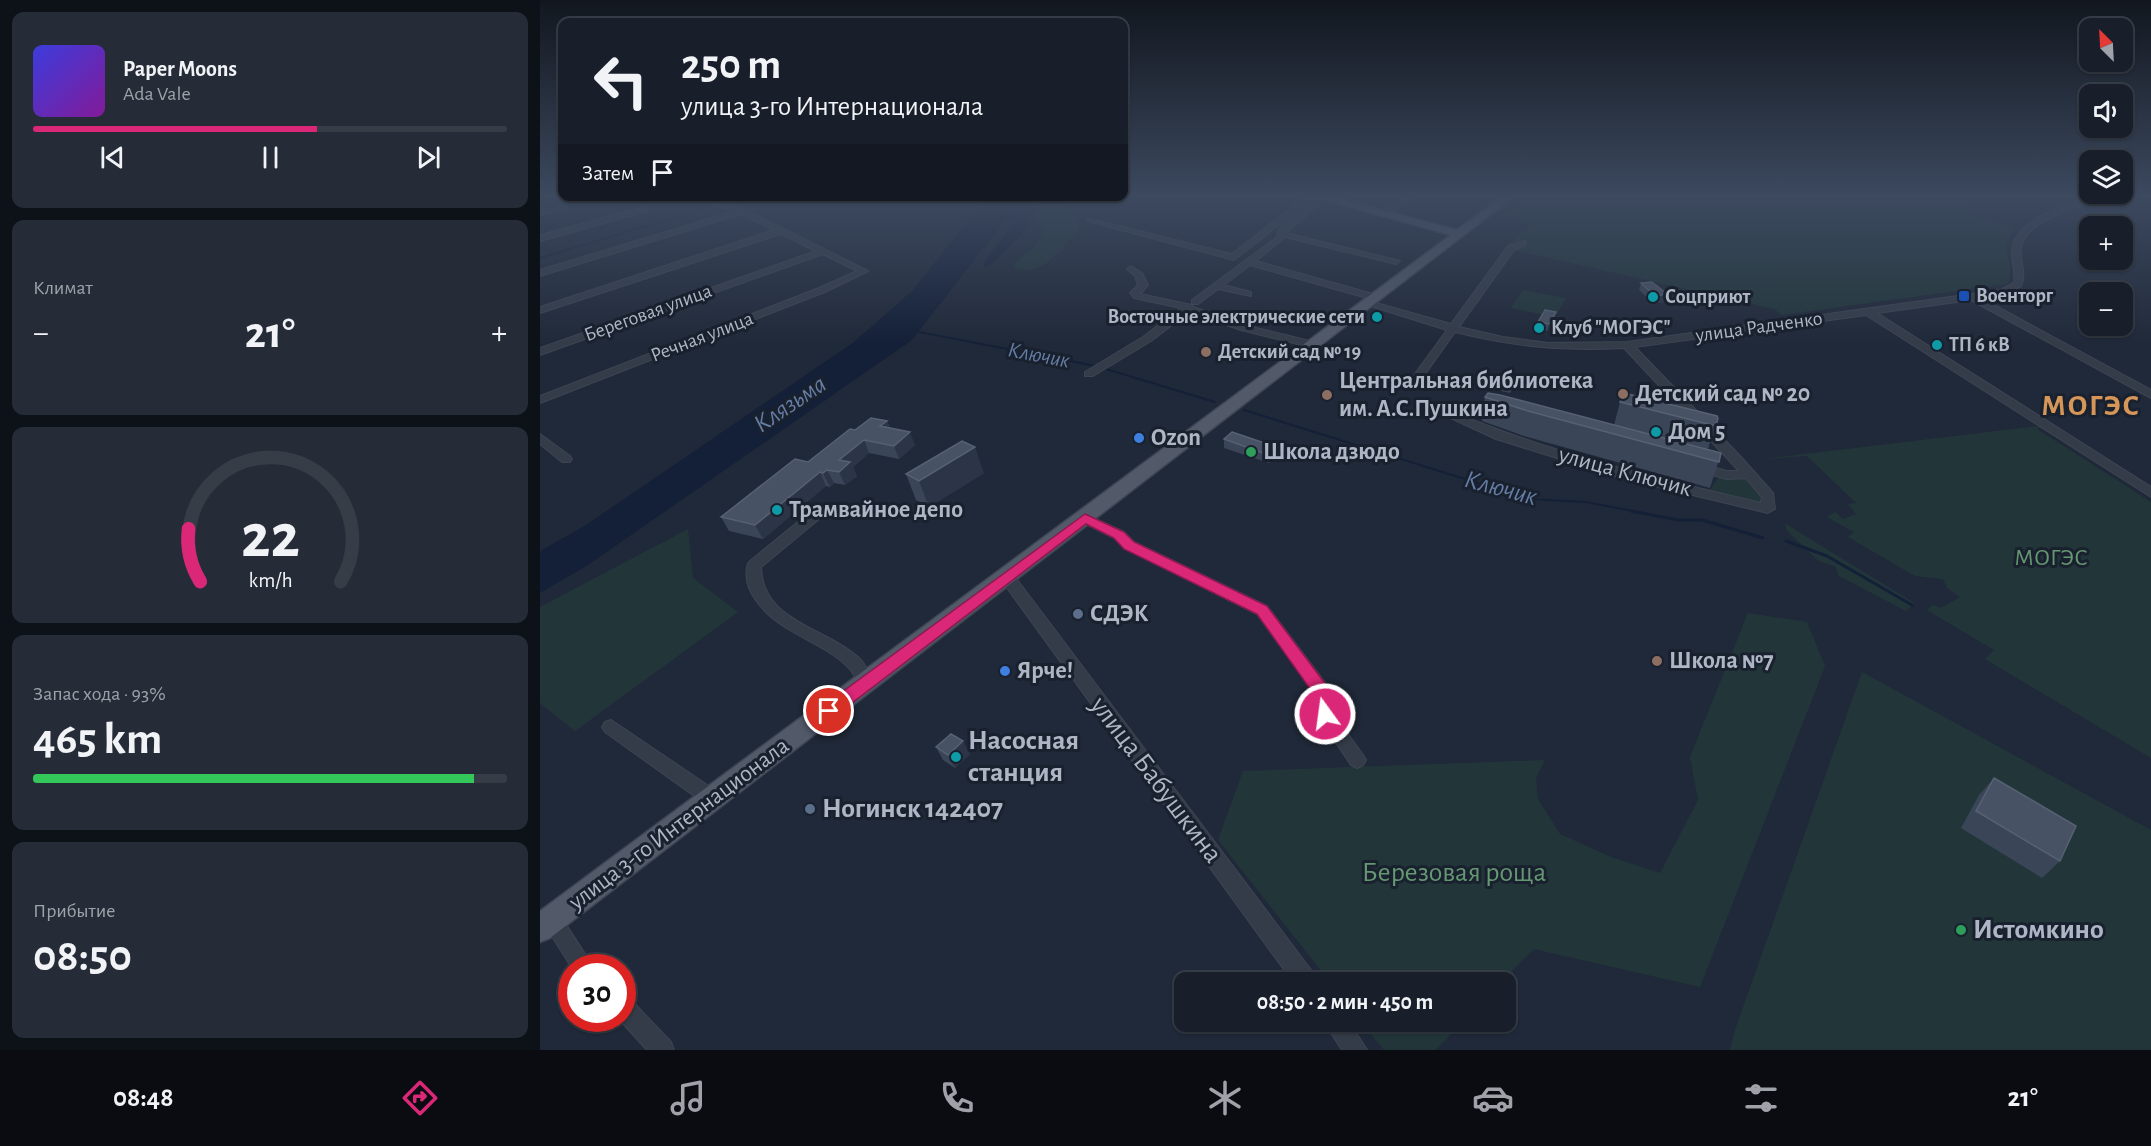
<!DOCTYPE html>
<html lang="ru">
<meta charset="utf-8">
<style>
body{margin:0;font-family:"Alegreya Sans",sans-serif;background:#252c37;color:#f1f3f6;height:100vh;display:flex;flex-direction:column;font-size:22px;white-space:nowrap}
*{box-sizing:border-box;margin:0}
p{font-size:20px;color:#9fa2a9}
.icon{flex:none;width:33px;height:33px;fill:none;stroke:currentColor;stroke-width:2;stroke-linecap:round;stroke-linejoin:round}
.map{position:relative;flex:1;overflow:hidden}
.side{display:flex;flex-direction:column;gap:12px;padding:12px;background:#0d1118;width:540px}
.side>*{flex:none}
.banner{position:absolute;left:18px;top:18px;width:570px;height:183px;border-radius:12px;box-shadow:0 2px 4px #0004,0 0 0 2px #363d47;background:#181f2b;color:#f1f3f6;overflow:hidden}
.needle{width:39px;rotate:336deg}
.fabs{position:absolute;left:1539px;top:18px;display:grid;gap:12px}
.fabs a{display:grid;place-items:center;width:54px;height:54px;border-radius:12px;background:#181f2b;box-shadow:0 2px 4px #0004,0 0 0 2px #363d47;font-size:30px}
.speed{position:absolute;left:18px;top:954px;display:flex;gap:12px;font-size:30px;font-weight:700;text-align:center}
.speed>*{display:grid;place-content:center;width:78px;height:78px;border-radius:50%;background:#181f2b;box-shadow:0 2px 4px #0004,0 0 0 2px #363d47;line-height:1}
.speed .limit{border:9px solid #d22;background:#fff;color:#111}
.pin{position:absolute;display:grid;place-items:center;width:51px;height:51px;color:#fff;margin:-26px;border:3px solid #fff;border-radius:50%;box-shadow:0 2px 6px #0007}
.me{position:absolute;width:66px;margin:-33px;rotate:346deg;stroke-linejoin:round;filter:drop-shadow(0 0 4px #0008)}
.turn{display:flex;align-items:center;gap:21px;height:126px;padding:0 24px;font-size:27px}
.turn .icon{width:78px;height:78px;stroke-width:2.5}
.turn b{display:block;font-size:42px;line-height:51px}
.then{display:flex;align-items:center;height:57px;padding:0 24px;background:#0003;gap:12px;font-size:22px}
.big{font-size:45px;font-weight:700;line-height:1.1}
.side .widget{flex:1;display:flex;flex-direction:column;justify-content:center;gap:9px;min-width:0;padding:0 21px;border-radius:12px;background:#252c37}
.side .dial{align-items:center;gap:0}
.dial svg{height:156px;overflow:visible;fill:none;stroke:#363d47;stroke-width:7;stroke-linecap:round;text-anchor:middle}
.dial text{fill:#f1f3f6;stroke:none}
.song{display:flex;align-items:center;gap:18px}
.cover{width:72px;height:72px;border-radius:9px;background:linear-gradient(135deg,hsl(240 70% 55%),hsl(290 70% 35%))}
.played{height:6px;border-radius:3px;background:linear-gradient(90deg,#db2777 60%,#363d47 60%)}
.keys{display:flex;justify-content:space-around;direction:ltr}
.heat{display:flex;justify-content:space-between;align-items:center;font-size:33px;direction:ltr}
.charge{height:9px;border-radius:4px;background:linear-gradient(90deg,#34c759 93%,#363d47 0)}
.trip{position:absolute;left:634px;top:972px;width:342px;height:60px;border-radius:12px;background:#181f2b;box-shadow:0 2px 4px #0004,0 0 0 2px #363d47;font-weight:700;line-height:60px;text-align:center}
.menu{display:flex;height:96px;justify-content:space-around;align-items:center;background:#0a0c11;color:#9fa2a9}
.menu .icon{width:42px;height:42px}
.menu .selected{color:#db2777}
.menu b{font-size:27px;color:#f1f3f6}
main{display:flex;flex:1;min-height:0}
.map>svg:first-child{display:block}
.green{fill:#22363a}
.water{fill:#142037}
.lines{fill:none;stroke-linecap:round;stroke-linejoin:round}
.stream-far1{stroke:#142037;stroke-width:2}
.stream{stroke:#142037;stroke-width:3}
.minor-casing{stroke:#3d4553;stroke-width:2}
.major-casing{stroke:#3d4553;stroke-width:3}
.minor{fill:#343c49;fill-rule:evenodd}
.major{fill:#525a6a;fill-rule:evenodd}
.wall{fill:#3b4558}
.shaded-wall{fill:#2b3547}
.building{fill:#475264;stroke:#576173;stroke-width:1.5}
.route{fill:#db2777;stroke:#8e194d;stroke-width:1.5}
.transit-dot{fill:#1a4fb4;stroke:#19212e;stroke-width:2}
.culture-dot{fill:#0f9aa8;stroke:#19212e;stroke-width:2}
.education-dot{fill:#8d6e63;stroke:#19212e;stroke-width:2}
.shop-dot{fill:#3f7fe0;stroke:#19212e;stroke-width:2}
.leisure-dot{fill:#2e9e5b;stroke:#19212e;stroke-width:2}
.service-dot{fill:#5c6f8a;stroke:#19212e;stroke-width:2}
.labels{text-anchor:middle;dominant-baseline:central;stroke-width:6;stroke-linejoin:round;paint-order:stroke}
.far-poi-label{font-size:20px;font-weight:bold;fill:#aeb6c6;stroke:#19212e;text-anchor:start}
.far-street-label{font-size:20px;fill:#aeb6c6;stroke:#19212e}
.far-water-label{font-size:22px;font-style:italic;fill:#667ea6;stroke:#19212e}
.poi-label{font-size:24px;font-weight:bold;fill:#aeb6c6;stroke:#19212e;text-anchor:start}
.street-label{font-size:24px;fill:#aeb6c6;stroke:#19212e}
.park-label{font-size:24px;fill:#659773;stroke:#19212e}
.water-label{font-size:26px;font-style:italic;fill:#667ea6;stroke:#19212e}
.near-poi-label{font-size:28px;font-weight:bold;fill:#aeb6c6;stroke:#19212e;text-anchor:start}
.near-street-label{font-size:28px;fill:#aeb6c6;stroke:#19212e}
.near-park-label{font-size:28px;fill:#659773;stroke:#19212e}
.district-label{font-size:30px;font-weight:bold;letter-spacing:1.5px;fill:#d69659;stroke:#19212e}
</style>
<main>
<section class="side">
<div class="widget">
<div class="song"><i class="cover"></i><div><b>Paper Moons</b><p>Ada Vale</p></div></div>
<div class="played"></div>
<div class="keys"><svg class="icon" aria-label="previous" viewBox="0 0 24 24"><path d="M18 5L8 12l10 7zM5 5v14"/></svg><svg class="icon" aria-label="pause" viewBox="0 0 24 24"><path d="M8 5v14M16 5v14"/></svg><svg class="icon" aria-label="next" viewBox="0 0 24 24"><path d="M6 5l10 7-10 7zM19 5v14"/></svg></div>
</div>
<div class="widget"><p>Климат</p>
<div class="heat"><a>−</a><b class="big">21°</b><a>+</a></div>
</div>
<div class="widget dial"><svg viewBox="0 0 100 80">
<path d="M14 69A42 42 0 1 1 86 69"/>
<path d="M14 69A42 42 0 0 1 8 42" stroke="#db2777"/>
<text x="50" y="56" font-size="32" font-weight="700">22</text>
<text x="50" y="72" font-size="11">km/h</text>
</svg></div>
<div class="widget"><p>Запас хода · 93%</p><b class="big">465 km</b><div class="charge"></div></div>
<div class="widget"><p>Прибытие</p><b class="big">08:50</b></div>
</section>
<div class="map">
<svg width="1611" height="1050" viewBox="0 0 1611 1050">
<rect width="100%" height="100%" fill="#202939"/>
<!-- green -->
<g class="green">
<path d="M503,198C513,198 533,204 537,215C539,219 538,226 538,230C523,248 503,277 476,269L474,263C484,255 505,243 501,227C499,222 495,220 492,215Z"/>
<path d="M985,198H1434L1428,203L1432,213L1474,228L1465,245C1468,257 1474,274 1467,284L1242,315L1234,309L974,250L969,243L988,229L990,225L963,216Z"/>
<polygon points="983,290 1026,298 1015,317 971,308"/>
<polygon points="1498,426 1502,427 1497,429 1611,502 1611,758 1445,659 1454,650 1387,610 1393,605 1401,608 1420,597 1407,588 1403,579 1375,576 1308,537 1314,532 1287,517 1295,512 1303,519 1316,514 1308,504 1316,503 1267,456 1224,459"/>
<polygon points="1205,476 1219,491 1222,503 1178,494 1170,490 1178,478"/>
<polygon points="1246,524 1374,603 1366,611 1299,576 1295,566 1279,561 1246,530"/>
<polygon points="148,529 153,578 198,612 35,731 0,703 0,607"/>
<polygon points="1208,613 1267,622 1285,666 1160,987 994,949 961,982 790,982 678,840 703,771 1005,760 996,778 998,799 1020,834 1071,857 1120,873 1158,800 1150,757"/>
<polygon points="1322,672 1611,830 1611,1050 1190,1050 1195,1030"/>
<polygon points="821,1022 923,1022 895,1050 844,1050"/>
</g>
<!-- water -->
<polygon class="water" points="446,198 500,198 496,210 486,217 489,223 483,233 450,266 444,267 443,264 476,219 464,222 372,340 48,565 0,593 0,551 46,525 314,342 372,291"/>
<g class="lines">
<!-- stream-far1 -->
<g class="stream-far1">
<polyline points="0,258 157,211 185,198"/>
<polyline points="374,331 556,366 675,402"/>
<polyline points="704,410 989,499 1046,502 1098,512"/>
</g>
<!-- stream -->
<g class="stream">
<polyline points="1091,511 1138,520 1162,520 1223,538"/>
<polyline points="1246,541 1287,556 1372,605"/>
</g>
<defs>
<g id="minor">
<polygon points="764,198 778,198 780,204 746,233 860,261 856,264 745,237 716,261 840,296 840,300 834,300 710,265 684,285 711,292 711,296 678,289 658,304 652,304 652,300 736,238 739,229 772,203 771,200 694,260 547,221 551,219 692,254"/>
<polygon points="863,198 873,198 847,216 841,216 841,212"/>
<path d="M1546,198H1559C1537,211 1486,218 1481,248C1479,261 1487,273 1481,286L1466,294L1441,298L1611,390V398L1431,300L1337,313L1611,487V497L1326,315L1095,347L1201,457L1233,493L1235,509L1228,513L1081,478L956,439L898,412L904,409L908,410C1010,453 1114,478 1221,503L1222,497L1206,478L1187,479L1153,470L1151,467L1153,464L1157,463L1187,471H1199L1084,348C1021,351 977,347 915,332L878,384L874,385L869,382L907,330L824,304L829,301L911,324L968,246L985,241V245L974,250L919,327L963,337L1008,343L1087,342L1432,294L1460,290L1474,283C1476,271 1471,261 1472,250C1476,219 1522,207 1546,198Z"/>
<polygon points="172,201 194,204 328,271 285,292 0,403 0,396 279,288 317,271 283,254 0,355 0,348 276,251 241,234 0,313 0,307 234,230 201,214 0,276 0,270 195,211 172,205"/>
<polygon points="23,205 27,207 26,209 0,215 0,211"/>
<polygon points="105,207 109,209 108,211 0,241 0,235"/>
<polygon points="591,266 602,273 608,285 600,294 652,305 653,307 708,326 778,343 779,345 774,348 701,330 649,312 611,341 553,376 545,376 545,372 603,337 641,308 594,298 590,293 598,285 595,276 587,269"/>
<polygon points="929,403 964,411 966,413 960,416 925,408 923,406"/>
<polygon points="0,434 30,456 32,459 30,462 22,462 0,444"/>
<path d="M274,512L281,516L279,519L221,567C222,622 286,627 320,659C326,665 330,675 334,683L332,688L326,689L320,688C317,681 314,673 309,668C277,636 230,633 209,588C206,580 205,569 209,562L269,513Z"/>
<polygon points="545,514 584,532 594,542 727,606 793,693 795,698 795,716 823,755 826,760 823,765 817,768 811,765 779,717 779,699 717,614 584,548 574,538 540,521 538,518"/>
<polygon points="467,572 472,573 774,974 777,982 753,982 462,581 460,577 462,573"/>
<polygon points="71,720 179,793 182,799 179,805 173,807 167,805 65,732 62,727 65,722"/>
<polygon points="11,909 18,912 54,968 32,968 1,919 4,912"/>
<polygon points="82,996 90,999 131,1042 134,1050 107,1050 78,1018 82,1018"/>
<polygon points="784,1022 809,1022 827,1050 802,1050"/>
</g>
<polygon id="major" points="778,198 797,198 917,230 960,198 972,198 10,938 0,942 0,911 911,235"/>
</defs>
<!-- minor casing -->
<use href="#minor" class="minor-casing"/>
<!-- major casing -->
<use href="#major" class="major-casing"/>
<!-- minor -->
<use href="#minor" class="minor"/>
<!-- major -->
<use href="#major" class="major"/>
</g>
<!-- wall -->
<g class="wall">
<polygon points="1101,283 1125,302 1113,303 1099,290"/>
<polygon points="1016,312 1014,319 1007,331 997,329 998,322"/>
<polygon points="940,382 974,385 970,393 939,386"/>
<polygon points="945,397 1074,425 1080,402 1178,418 1168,449 1181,453 1170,488 984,436 942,421"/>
<polygon points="347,421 350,428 375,445 359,459 329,453 313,467 317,476 305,485 294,483 290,487 286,486 223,539 189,531 181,517 268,462 315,430"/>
<polygon points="684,439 736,447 737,456 729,463 684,448"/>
<polygon points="444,473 389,507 376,500 366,474"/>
<polygon points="396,747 430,754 415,768 403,760"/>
<polygon points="1454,778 1520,861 1502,878 1421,828 1439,795"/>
</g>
<!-- shaded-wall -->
<g class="shaded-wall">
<polygon points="1127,294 1125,302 1113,303 1115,296"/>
<polygon points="1016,312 1014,319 1007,331 1009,324"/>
<polygon points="347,421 352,434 340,426"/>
<polygon points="370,432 375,445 359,459 354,446"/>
<polygon points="324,440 329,453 313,467 317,476 305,485 299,472 299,460"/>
<polygon points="435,447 444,473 389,507 379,481"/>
<polygon points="736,447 737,456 729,463 728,455"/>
<polygon points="287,470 294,483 290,487 283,473"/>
<polygon points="280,472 286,486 223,539 215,525"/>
<polygon points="423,741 430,754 415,768 408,755"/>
</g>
<!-- building -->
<g class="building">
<polygon points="1112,282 1127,294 1115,296 1101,283"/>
<polygon points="1005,310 1016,312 1009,324 998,322"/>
<polygon points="946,374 975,381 970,389 940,382"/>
<polygon points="948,393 960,395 1181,453 1179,462 988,411 945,397"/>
<polygon points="1084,393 1177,416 1178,418 1176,426 1080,402"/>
<polygon points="331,418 347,421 340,426 370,432 354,446 324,440 299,460 310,462 299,472 287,470 283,473 280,472 215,525 181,517 255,459 268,462 310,429 315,430"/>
<polygon points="692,432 736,447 728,455 684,439"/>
<polygon points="422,441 435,447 379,481 366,474"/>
<polygon points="411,734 423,741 408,755 396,747"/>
<polygon points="1454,778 1536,826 1520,861 1436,811"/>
</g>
<!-- sky -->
<linearGradient id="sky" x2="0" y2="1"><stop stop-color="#12171f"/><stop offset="0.57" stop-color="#3c495f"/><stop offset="1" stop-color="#3c495f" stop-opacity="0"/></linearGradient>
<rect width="1611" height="345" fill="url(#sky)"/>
<!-- route -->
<polygon class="route" points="545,514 584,532 594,542 727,606 793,694 795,698 791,719 785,721 779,719 777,714 778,700 717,614 584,549 574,538 546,524 295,716 289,718 283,716 281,711 283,706"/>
<!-- markers -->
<rect class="transit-dot" x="1418" y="290" width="12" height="12" rx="3"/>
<g class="culture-dot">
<circle cx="1113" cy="297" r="6"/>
<circle cx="837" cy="317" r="6"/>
<circle cx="999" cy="328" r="6"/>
<circle cx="1397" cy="345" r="6"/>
<circle cx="1116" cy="432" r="6"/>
<circle cx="237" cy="510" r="6"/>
<circle cx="416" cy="757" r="6"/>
</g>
<g class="education-dot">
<circle cx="666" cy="352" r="6"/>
<circle cx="1083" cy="394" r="6"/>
<circle cx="787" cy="395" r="6"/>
<circle cx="1117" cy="661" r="6"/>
</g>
<g class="shop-dot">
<circle cx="599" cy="438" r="6"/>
<circle cx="465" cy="671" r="6"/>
</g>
<g class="leisure-dot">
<circle cx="711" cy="452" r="6"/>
<circle cx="1421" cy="930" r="6"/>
</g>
<g class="service-dot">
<circle cx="538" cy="614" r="6"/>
<circle cx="270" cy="809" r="6"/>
</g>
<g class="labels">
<!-- far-poi labels -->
<g class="far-poi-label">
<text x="1436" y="296">Военторг</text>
<text x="1125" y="297">Соцприют</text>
<text x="825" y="317" text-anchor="end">Восточные электрические сети</text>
<text x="1011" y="328">Клуб "МОГЭС"</text>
<text x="1409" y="345">ТП 6 кВ</text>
<text x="678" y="352">Детский сад № 19</text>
</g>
<!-- far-street labels -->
<g class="far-street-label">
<text transform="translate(108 313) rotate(-20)">Береговая улица</text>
<text transform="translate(1219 327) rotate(-8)">улица Радченко</text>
<text transform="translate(162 337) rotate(-21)">Речная улица</text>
</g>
<!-- far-water labels -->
<g class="far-water-label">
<text transform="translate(499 355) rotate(11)">Ключик</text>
</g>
<!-- poi labels -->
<g class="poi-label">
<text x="799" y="381">Центральная библиотека<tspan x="799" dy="28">им. А.С.Пушкина</tspan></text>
<text x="1095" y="394">Детский сад № 20</text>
<text x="1128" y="432">Дом 5</text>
<text x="611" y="438">Ozon</text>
<text x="723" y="452">Школа дзюдо</text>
<text x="249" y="510">Трамвайное депо</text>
<text x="550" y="614">СДЭК</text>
<text x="1129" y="661">Школа №7</text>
<text x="477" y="671">Ярче!</text>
</g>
<!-- street labels -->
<g class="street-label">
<text transform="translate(1085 472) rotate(15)">улица Ключик</text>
<text transform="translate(139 824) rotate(-37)">улица 3-го Интернационала</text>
</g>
<!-- park labels -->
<g class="park-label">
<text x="1511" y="558">МОГЭС</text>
</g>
<!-- water labels -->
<g class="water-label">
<text transform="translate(250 404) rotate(-34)">Клязьма</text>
<text transform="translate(961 488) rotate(15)">Ключик</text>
</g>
<!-- near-poi labels -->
<g class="near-poi-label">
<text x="428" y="741">Насосная<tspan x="428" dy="32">станция</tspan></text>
<text x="282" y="809">Ногинск 142407</text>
<text x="1433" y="930">Истомкино</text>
</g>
<!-- near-street labels -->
<g class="near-street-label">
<text transform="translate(616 780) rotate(53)">улица Бабушкина</text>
</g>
<!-- near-park labels -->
<g class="near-park-label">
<text x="914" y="873">Березовая роща</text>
</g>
<!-- district labels -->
<g class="district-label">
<text x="1551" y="406">МОГЭС</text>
</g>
</g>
</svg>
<div class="fabs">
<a><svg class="needle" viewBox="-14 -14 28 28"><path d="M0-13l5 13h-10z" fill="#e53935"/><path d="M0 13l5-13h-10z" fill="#9fa2a9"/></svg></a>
<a><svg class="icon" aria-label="sound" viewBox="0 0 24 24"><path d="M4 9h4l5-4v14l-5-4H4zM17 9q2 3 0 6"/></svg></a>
<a><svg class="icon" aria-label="layers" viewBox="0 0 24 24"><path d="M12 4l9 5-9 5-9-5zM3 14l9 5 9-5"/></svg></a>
<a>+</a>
<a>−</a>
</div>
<div class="speed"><div class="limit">30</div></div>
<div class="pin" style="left:289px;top:711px;background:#d93025"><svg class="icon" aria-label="arrive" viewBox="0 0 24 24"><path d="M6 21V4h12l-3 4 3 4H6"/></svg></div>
<svg class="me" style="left:785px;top:714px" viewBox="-20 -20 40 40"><circle r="17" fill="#db2777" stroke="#fff" stroke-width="3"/><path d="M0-11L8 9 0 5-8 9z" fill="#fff"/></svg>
<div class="trip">08:50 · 2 мин · 450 m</div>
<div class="banner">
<div class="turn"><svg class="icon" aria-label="left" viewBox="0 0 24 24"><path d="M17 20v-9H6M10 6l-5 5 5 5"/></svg><div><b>250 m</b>улица 3-го Интернационала</div></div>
<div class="then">Затем<svg class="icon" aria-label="arrive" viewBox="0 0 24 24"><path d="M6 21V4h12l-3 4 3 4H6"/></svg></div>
</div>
</div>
</main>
<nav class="menu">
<b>08:48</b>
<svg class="icon selected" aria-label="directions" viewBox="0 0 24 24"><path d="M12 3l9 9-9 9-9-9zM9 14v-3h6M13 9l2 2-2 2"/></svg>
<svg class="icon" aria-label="music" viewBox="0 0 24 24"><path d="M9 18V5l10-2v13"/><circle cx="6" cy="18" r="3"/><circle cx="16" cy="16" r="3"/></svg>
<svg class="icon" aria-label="phone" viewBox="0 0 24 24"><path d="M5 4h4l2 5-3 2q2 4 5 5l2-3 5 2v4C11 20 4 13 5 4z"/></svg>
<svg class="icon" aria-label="climate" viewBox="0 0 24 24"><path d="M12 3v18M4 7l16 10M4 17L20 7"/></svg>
<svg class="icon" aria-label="car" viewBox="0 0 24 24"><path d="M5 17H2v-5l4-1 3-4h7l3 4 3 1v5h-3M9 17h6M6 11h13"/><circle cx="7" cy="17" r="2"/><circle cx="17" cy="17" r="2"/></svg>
<svg class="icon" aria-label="filters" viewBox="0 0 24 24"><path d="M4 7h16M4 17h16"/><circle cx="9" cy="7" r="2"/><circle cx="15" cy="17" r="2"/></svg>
<b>21°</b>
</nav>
